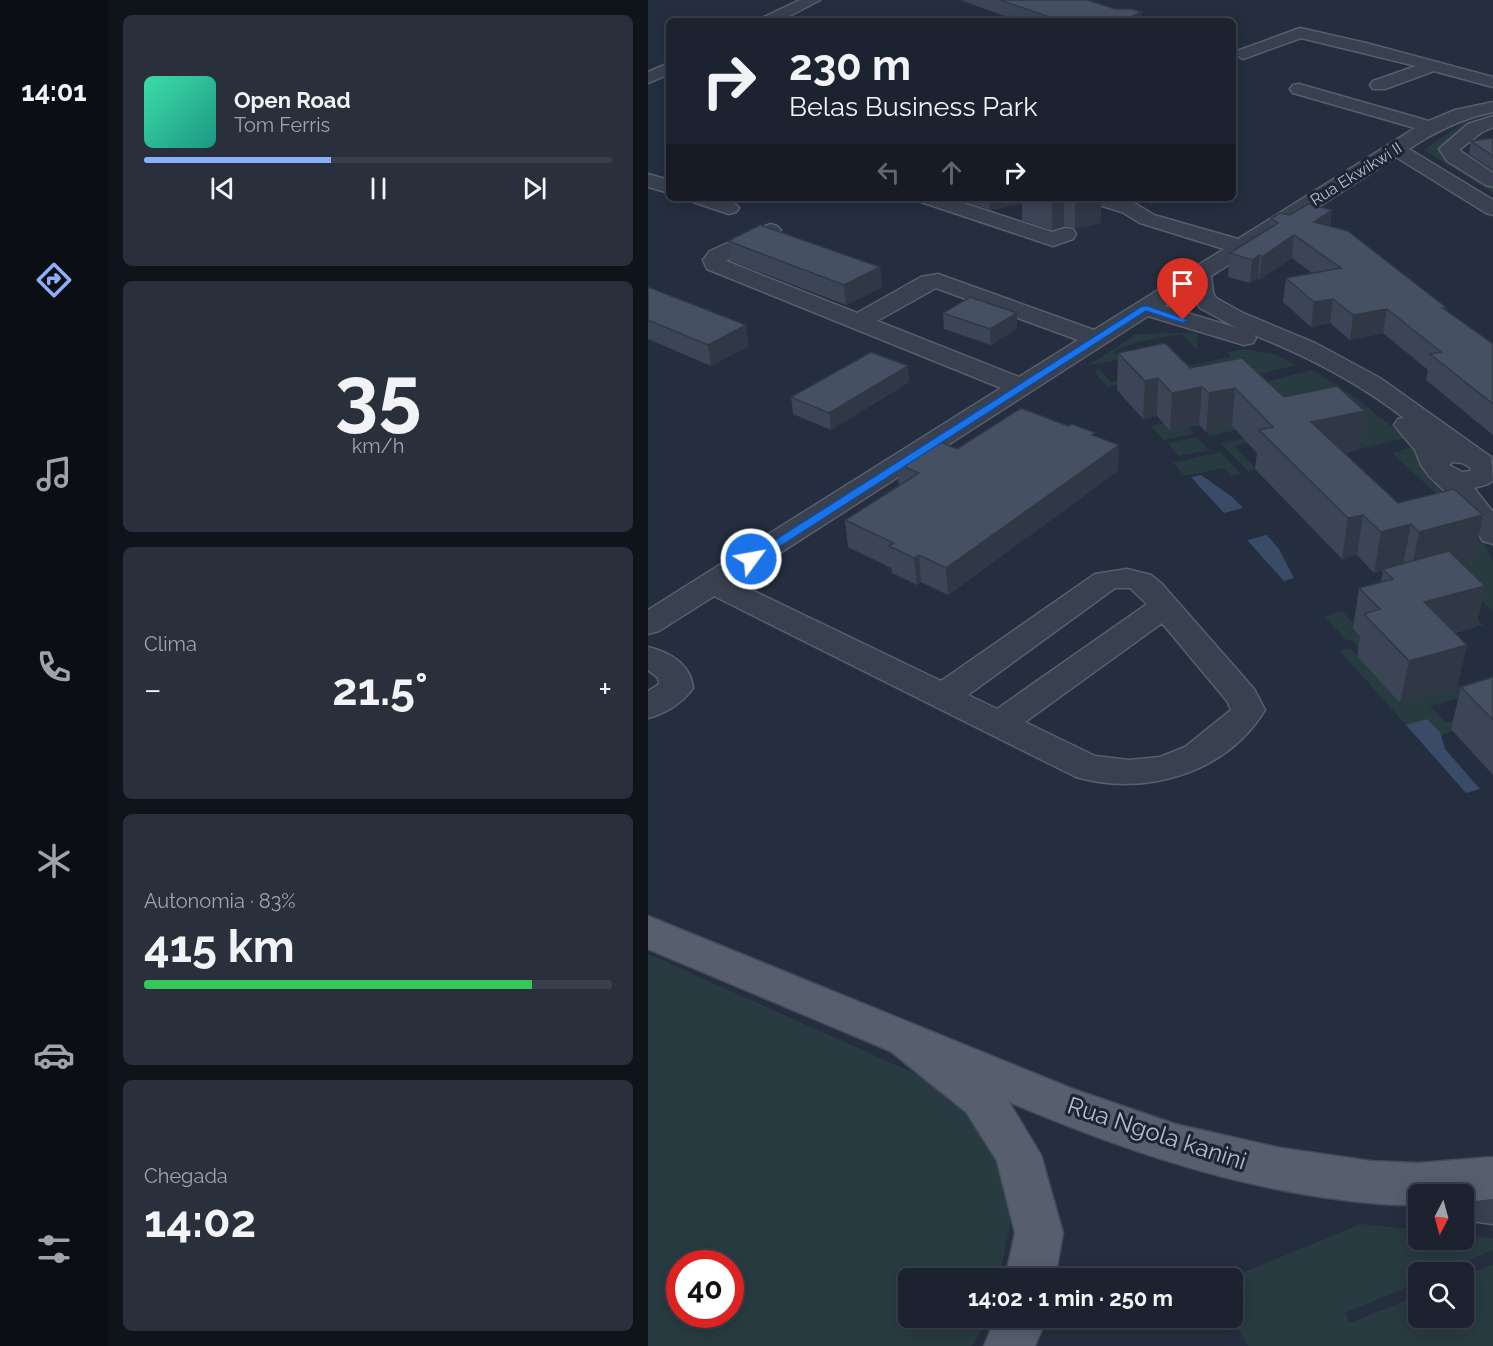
<!DOCTYPE html>
<html lang="pt">
<meta charset="utf-8">
<style>
body{margin:0;font-family:Raleway,sans-serif;background:#292f3b;color:#f1f3f6;height:100vh;display:flex;flex-direction:column;font-size:22px;white-space:nowrap}
*{box-sizing:border-box;margin:0}
p{font-size:20px;color:#a0a4aa}
.icon{flex:none;width:33px;height:33px;fill:none;stroke:currentColor;stroke-width:2;stroke-linecap:round;stroke-linejoin:round}
.map{position:relative;flex:1;overflow:hidden}
.details{display:flex;flex-direction:column;gap:15px;padding:15px;background:#0f131a;width:540px}
.details>*{flex:none}
.hud{position:absolute;left:18px;top:18px;width:570px;height:183px;border-radius:9px;box-shadow:0 3px 15px #0003,0 0 0 2px #3a3f4b;background:#1c222f;color:#f1f3f6;overflow:hidden}
.needle{width:39px;rotate:186deg}
.fabs{position:absolute;left:760px;top:1184px;display:grid;gap:12px}
.fabs a{display:grid;place-items:center;width:66px;height:66px;border-radius:9px;background:#1c222f;box-shadow:0 3px 15px #0003,0 0 0 2px #3a3f4b;font-size:30px}
.speed{position:absolute;left:18px;top:1250px;display:flex;gap:12px;font-size:30px;font-weight:700;text-align:center}
.speed>*{display:grid;place-content:center;width:78px;height:78px;border-radius:50%;background:#1c222f;box-shadow:0 3px 15px #0003,0 0 0 2px #3a3f4b;line-height:1}
.speed .limit{border:9px solid #d22;background:#fff;color:#111}
.pin{position:absolute;display:grid;place-items:center;width:51px;height:51px;color:#fff;margin:-62px -26px;border-radius:50% 50% 50% 0;rotate:-45deg;box-shadow:0 0 6px #0007}
.pin .icon{rotate:45deg}
.me{position:absolute;width:66px;margin:-33px;rotate:58deg;stroke-linejoin:round;filter:drop-shadow(0 0 4px #0008)}
.turn{display:flex;align-items:center;gap:21px;height:126px;padding:0 24px;font-size:27px}
.turn .icon{width:78px;height:78px;stroke-width:2.5}
.turn b{display:block;font-size:42px;line-height:51px}
.lanes{display:flex;align-items:center;height:57px;padding:0 24px;background:#0003;justify-content:center;gap:30px;direction:ltr}
.lanes .off{opacity:.35}
.big{font-size:45px;font-weight:700;line-height:1.1}
.details .card{flex:1;display:flex;flex-direction:column;justify-content:center;gap:9px;min-width:0;padding:0 21px;border-radius:9px;background:#292f3b}
.details .dial{align-items:center;gap:0}
.dial b{font-size:78px;line-height:1}
.song{display:flex;align-items:center;gap:18px}
.cover{width:72px;height:72px;border-radius:9px;background:linear-gradient(135deg,hsl(160 70% 55%),hsl(170 70% 35%))}
.played{height:6px;border-radius:3px;background:linear-gradient(90deg,#8baff8 40%,#3a3f4b 40%)}
.keys{display:flex;justify-content:space-around;direction:ltr}
.heat{display:flex;justify-content:space-between;align-items:center;font-size:33px;direction:ltr}
.charge{height:9px;border-radius:4px;background:linear-gradient(90deg,#34c759 83%,#3a3f4b 0)}
.trip{position:absolute;left:250px;top:1268px;width:345px;height:60px;border-radius:9px;background:#1c222f;box-shadow:0 3px 15px #0003,0 0 0 2px #3a3f4b;font-weight:700;line-height:60px;text-align:center}
main{display:flex;flex:1;min-height:0}
.dock{display:flex;flex-direction:column;width:108px;justify-content:space-around;align-items:center;background:#0b0e13;color:#a0a4aa}
.dock .icon{width:42px;height:42px}
.dock .active{color:#8baff8}
.dock b{font-size:27px;color:#f1f3f6}
.map>svg:first-child{display:block}
.green{fill:#273b40;fill-rule:evenodd}
.water{fill:#3a4b68}
.lines{fill:none;stroke-linecap:round;stroke-linejoin:round}
.minor-casing{stroke:#575e6c;stroke-width:3}
.major-casing{stroke:#424958;stroke-width:3}
.minor{fill:#39404f;fill-rule:evenodd}
.major{fill:#575f6f;fill-rule:evenodd}
.wall{fill:#3c4555}
.shaded-wall{fill:#313845}
.building{fill:#465063;stroke:#313845;stroke-width:1.5}
.route{fill:#1a73e8;stroke:#114b97;stroke-width:1.5}
.labels{text-anchor:middle;dominant-baseline:central;stroke-width:6;stroke-linejoin:round;paint-order:stroke}
.far-street-label{font-size:16px;fill:#b5bcc9;stroke:#1d2534}
.near-street-label{font-size:24px;fill:#b5bcc9;stroke:#1d2534}
</style>
<main>
<nav class="dock">
<b>14:01</b>
<svg class="icon active" aria-label="directions" viewBox="0 0 24 24"><path d="M12 3l9 9-9 9-9-9zM9 14v-3h6M13 9l2 2-2 2"/></svg>
<svg class="icon" aria-label="music" viewBox="0 0 24 24"><path d="M9 18V5l10-2v13"/><circle cx="6" cy="18" r="3"/><circle cx="16" cy="16" r="3"/></svg>
<svg class="icon" aria-label="phone" viewBox="0 0 24 24"><path d="M5 4h4l2 5-3 2q2 4 5 5l2-3 5 2v4C11 20 4 13 5 4z"/></svg>
<svg class="icon" aria-label="climate" viewBox="0 0 24 24"><path d="M12 3v18M4 7l16 10M4 17L20 7"/></svg>
<svg class="icon" aria-label="car" viewBox="0 0 24 24"><path d="M5 17H2v-5l4-1 3-4h7l3 4 3 1v5h-3M9 17h6M6 11h13"/><circle cx="7" cy="17" r="2"/><circle cx="17" cy="17" r="2"/></svg>
<svg class="icon" aria-label="filters" viewBox="0 0 24 24"><path d="M4 7h16M4 17h16"/><circle cx="9" cy="7" r="2"/><circle cx="15" cy="17" r="2"/></svg>
</nav>
<section class="details">
<div class="card">
<div class="song"><i class="cover"></i><div><b>Open Road</b><p>Tom Ferris</p></div></div>
<div class="played"></div>
<div class="keys"><svg class="icon" aria-label="previous" viewBox="0 0 24 24"><path d="M18 5L8 12l10 7zM5 5v14"/></svg><svg class="icon" aria-label="pause" viewBox="0 0 24 24"><path d="M8 5v14M16 5v14"/></svg><svg class="icon" aria-label="next" viewBox="0 0 24 24"><path d="M6 5l10 7-10 7zM19 5v14"/></svg></div>
</div>
<div class="card dial"><b>35</b><p>km/h</p></div>
<div class="card"><p>Clima</p>
<div class="heat"><a>−</a><b class="big">21.5°</b><a>+</a></div>
</div>
<div class="card"><p>Autonomia · 83%</p><b class="big">415 km</b><div class="charge"></div></div>
<div class="card"><p>Chegada</p><b class="big">14:02</b></div>
</section>
<div class="map">
<svg width="845" height="1346" viewBox="0 0 845 1346">
<rect width="100%" height="100%" fill="#252e3f"/>
<!-- green -->
<g class="green">
<polygon points="845,115 845,119 801,140 793,147 793,150 845,185 845,193 776,150 815,123"/>
<path d="M549,333V350L534,334C511,338 487,340 466,352L473,359L441,365L488,334Z"/>
<polygon points="597,349 626,354 649,365 595,378 510,376 459,387 446,371 452,370 463,382 583,357 579,352"/>
<polygon points="664,370 708,398 758,438 711,449 670,412 562,436 558,432 636,414 606,385"/>
<polygon points="516,423 523,431 540,427 546,434 516,440 503,426"/>
<polygon points="623,432 628,436 586,446 608,469 600,471 573,444"/>
<polygon points="549,437 561,450 531,456 519,443"/>
<polygon points="766,447 776,473 810,497 803,507 744,453"/>
<polygon points="572,452 593,474 584,476 575,468 537,476 525,463"/>
<polygon points="830,528 845,562 845,611 818,586 800,591 835,625 828,627 793,592 710,607 827,576 817,565 793,572 788,566 826,556"/>
<polygon points="694,611 710,628 705,630 718,644 710,646 704,640 699,641 676,616"/>
<polygon points="702,648 753,703 845,676 845,688 782,706 798,723 845,708 804,729 805,731 793,736 792,732 779,719 758,725 692,651"/>
<path d="M0,954L268,1074L322,1112L352,1159L365,1211L351,1278H261V1317H341L324,1346H0ZM32,1263H82V1314H32Z"/>
<polygon points="713,1224 771,1230 771,1239 816,1239 816,1235 845,1238 845,1250 793,1272 771,1272 771,1282 697,1313 702,1323 771,1295 771,1317 816,1317 816,1276 845,1264 845,1346 600,1346 584,1317 585,1278 582,1278"/>
</g>
<!-- water -->
<g class="water">
<polygon points="553,475 583,496 595,508 576,513 543,477"/>
<polygon points="619,535 631,549 646,578 636,581 599,540"/>
<polygon points="779,719 792,732 797,749 832,789 818,793 758,725"/>
</g>
<g class="lines">
<defs>
<g id="minor">
<polygon points="152,0 172,0 132,21 112,21 114,18"/>
<polygon points="652,28 718,43 845,77 845,87 786,71 737,89 725,89 722,85 725,81 768,66 653,38 595,59 587,54 589,51"/>
<polygon points="21,63 21,74 0,83 0,72"/>
<path d="M651,84L781,121L807,110L845,102V112C813,119 788,131 761,149L845,200V215L838,213L748,157L563,276L565,293L568,298L595,313L667,343L732,378L843,457L845,480L840,484L826,488L845,512V544L835,541L815,509L781,476L773,465L767,450L746,425L750,419L756,418C711,383 659,356 606,335L608,338L605,343L596,345L500,316L87,582L293,681L447,574L479,569L503,575L514,584L606,689L617,710C578,773 499,797 428,777L66,596L11,631L0,634V610L353,388L59,269L55,260L62,251L122,224L129,226L133,230L129,234L78,261L209,313L273,277L290,274L446,330L576,249L492,223L474,212L441,202L438,198H470L488,204L506,215L590,239L767,128L645,93L642,89L645,85ZM288,288L430,340L371,377L229,321ZM542,290L552,308L589,328L516,306ZM805,462L814,463L823,468L822,471L814,472L801,465ZM467,588H482L499,604L349,709L320,695ZM514,623L579,701L583,710L537,747L512,757L481,760L447,756L377,722Z"/>
<polygon points="845,116 845,127 834,132 811,150 845,173 845,187 838,185 799,161 791,149 820,124"/>
<polygon points="0,174 21,180 21,193 0,187"/>
<path d="M42,198C57,198 82,194 91,208L88,212L81,214L45,202Z"/>
<polygon points="270,198 300,198 404,232 417,228 425,229 428,234 425,239 405,246 273,202"/>
<path d="M0,647C21,652 43,664 45,688C35,703 16,714 0,718V691L11,684L10,678L0,670Z"/>
<polygon points="816,1176 845,1180 845,1224 816,1220 816,1194 794,1194 799,1183"/>
</g>
<g id="major">
<path d="M0,916L425,1089L527,1124L633,1148L723,1161L770,1163L845,1157V1199L816,1202V1194H771V1205C736,1206 701,1201 666,1196C560,1179 460,1144 361,1102L393,1155L415,1233L407,1278H357L367,1233L349,1161L318,1112L242,1051L0,949Z"/>
<polygon points="348,1317 399,1317 387,1346 336,1346"/>
</g>
</defs>
<!-- minor casing -->
<use href="#minor" class="minor-casing"/>
<!-- major casing -->
<use href="#major" class="major-casing"/>
<!-- minor -->
<use href="#minor" class="minor"/>
<!-- major -->
<use href="#major" class="major"/>
</g>
<!-- wall -->
<g class="wall">
<polygon points="312,0 440,0 494,21 371,21"/>
<polygon points="845,138 845,170 821,154 823,141"/>
<polygon points="316,198 453,198 453,223 427,228 416,226 404,230 374,220 374,204 342,210 320,202"/>
<polygon points="684,210 682,227 845,344 845,435 778,380 780,370 735,333 702,340 682,323 663,327 635,302 638,278 664,273 644,258 611,280 610,278 602,283 580,277 582,253 622,228 623,218"/>
<polygon points="80,241 232,267 234,287 198,305 83,261"/>
<polygon points="0,287 101,346 63,366 0,339"/>
<polygon points="295,313 369,329 343,345 296,329"/>
<polygon points="470,353 542,368 636,397 717,411 711,449 696,453 750,503 827,556 810,560 837,586 828,627 807,633 819,645 809,687 752,703 709,656 712,637 705,629 711,588 733,582 735,570 726,573 709,555 694,559 607,469 609,453 584,426 558,432 551,425 522,431 509,416 495,419 469,390"/>
<polygon points="260,366 261,382 183,430 145,414 143,397"/>
<polygon points="448,436 471,445 470,471 300,595 273,582 269,585 244,573 243,568 200,547 197,520 251,486 249,464 309,449"/>
<polygon points="845,677 845,775 803,729 813,687"/>
</g>
<!-- shaded-wall -->
<g class="shaded-wall">
<polygon points="494,12 494,21 474,21"/>
<polygon points="342,198 374,198 374,204 342,210"/>
<polygon points="448,198 453,198 453,223 427,228 427,201"/>
<polygon points="416,200 416,226 404,230 404,203"/>
<polygon points="684,210 681,233 666,222"/>
<polygon points="646,235 644,258 611,280 614,257"/>
<polygon points="612,255 610,278 602,283 604,260"/>
<polygon points="232,267 234,287 198,305 196,285"/>
<polygon points="685,299 682,323 663,327 666,302"/>
<polygon points="739,309 735,333 702,340 705,315"/>
<polygon points="369,313 369,329 343,345 342,329"/>
<polygon points="98,325 101,346 63,366 60,345"/>
<polygon points="260,366 261,382 183,430 181,413"/>
<polygon points="510,378 509,416 495,419 497,381"/>
<polygon points="554,387 551,425 522,431 524,393"/>
<polygon points="587,388 584,426 558,432 561,393"/>
<polygon points="717,411 711,449 659,461 663,422"/>
<polygon points="471,445 470,471 300,595 298,568"/>
<polygon points="715,515 709,555 694,559 700,518"/>
<polygon points="835,515 827,556 763,573 771,532"/>
<polygon points="763,524 755,565 735,569 735,570 726,573 733,532"/>
<polygon points="271,555 273,582 269,585 266,558"/>
<polygon points="837,586 828,627 768,644 776,602"/>
<polygon points="819,645 809,687 752,703 761,661"/>
</g>
<!-- building -->
<g class="building">
<polygon points="352,0 440,0 467,9 483,9 494,12 474,21 413,21"/>
<polygon points="845,138 845,156 823,141"/>
<polygon points="386,198 448,198 427,201 416,200 404,203"/>
<polygon points="660,204 684,210 666,222 700,231 799,308 795,308 845,344 845,404 782,354 793,352 739,309 705,315 685,299 666,302 638,278 693,268 646,235 614,257 612,255 604,260 582,253 630,223 623,218 632,213 642,215"/>
<polygon points="112,225 232,267 196,285 80,241"/>
<polygon points="0,287 98,325 60,345 0,320"/>
<polygon points="322,297 369,313 342,329 295,313"/>
<polygon points="517,343 542,368 594,358 636,397 689,386 717,411 663,422 750,503 806,489 835,515 771,532 763,524 733,532 715,515 700,518 611,430 625,427 587,388 561,393 554,387 524,393 510,378 497,381 470,353"/>
<polygon points="223,352 260,366 181,413 143,397"/>
<polygon points="373,408 420,426 424,424 448,433 444,435 471,445 298,568 271,555 266,558 241,546 246,543 197,520 271,473 249,464 288,440 309,449"/>
<polygon points="801,551 837,586 776,602 819,645 761,661 716,614 732,609 711,588 745,579 735,569"/>
<polygon points="845,677 845,720 813,687"/>
</g>
<!-- route -->
<polygon class="route" points="494,306 500,306 540,320 535,323 498,311 108,562 103,563 97,559"/>
<g class="labels">
<!-- far-street labels -->
<g class="far-street-label">
<text transform="translate(708 174) rotate(-32)">Rua Ekwikwi II</text>
</g>
<!-- near-street labels -->
<g class="near-street-label">
<text transform="translate(509 1133) rotate(18)">Rua Ngola kanini</text>
</g>
</g>
</svg>
<div class="fabs">
<a><svg class="needle" viewBox="-14 -14 28 28"><path d="M0-13l5 13h-10z" fill="#e53935"/><path d="M0 13l5-13h-10z" fill="#a0a4aa"/></svg></a>
<a><svg class="icon" aria-label="search" viewBox="0 0 24 24"><circle cx="10" cy="10" r="6"/><path d="M15 15l6 6"/></svg></a>
</div>
<div class="speed"><div class="limit">40</div></div>
<div class="pin" style="left:535px;top:320px;background:#d93025"><svg class="icon" aria-label="arrive" viewBox="0 0 24 24"><path d="M6 21V4h12l-3 4 3 4H6"/></svg></div>
<svg class="me" style="left:103px;top:559px" viewBox="-20 -20 40 40"><circle r="17" fill="#1a73e8" stroke="#fff" stroke-width="3"/><path d="M0-11L8 9 0 5-8 9z" fill="#fff"/></svg>
<div class="trip">14:02 · 1 min · 250 m</div>
<div class="hud">
<div class="turn"><svg class="icon" aria-label="right" viewBox="0 0 24 24"><path d="M7 20v-9h11M14 6l5 5-5 5"/></svg><div><b>230 m</b>Belas Business Park</div></div>
<div class="lanes"><svg class="icon off" aria-label="left" viewBox="0 0 24 24"><path d="M17 20v-9H6M10 6l-5 5 5 5"/></svg><svg class="icon off" aria-label="ahead" viewBox="0 0 24 24"><path d="M12 20V5M6 11l6-6 6 6"/></svg><svg class="icon" aria-label="right" viewBox="0 0 24 24"><path d="M7 20v-9h11M14 6l5 5-5 5"/></svg></div>
</div>
</div>
</main>
